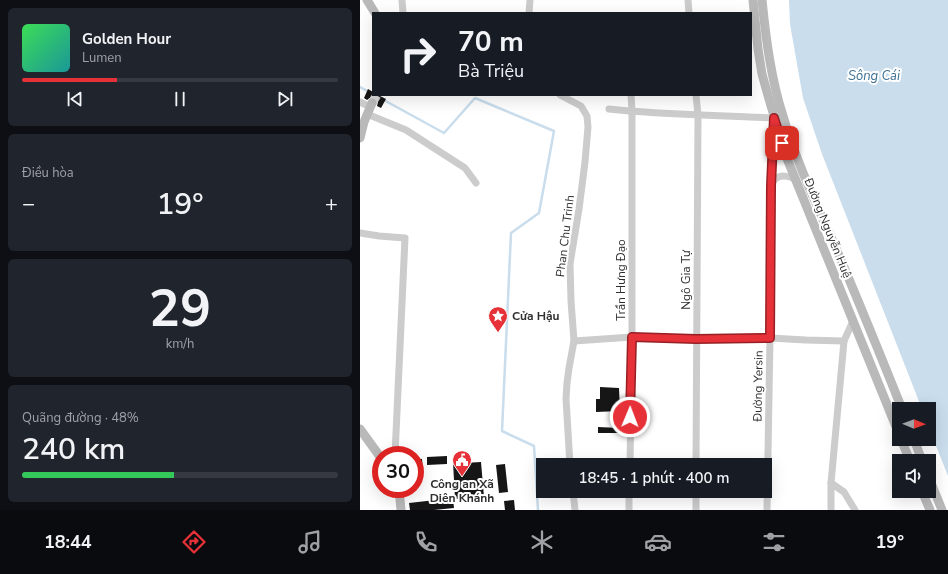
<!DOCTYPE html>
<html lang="vi">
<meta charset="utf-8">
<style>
body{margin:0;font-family:"Nunito Sans",sans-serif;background:#20242c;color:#f1f3f6;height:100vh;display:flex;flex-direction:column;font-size:15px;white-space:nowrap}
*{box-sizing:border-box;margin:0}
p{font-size:13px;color:#9ea1a6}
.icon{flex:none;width:22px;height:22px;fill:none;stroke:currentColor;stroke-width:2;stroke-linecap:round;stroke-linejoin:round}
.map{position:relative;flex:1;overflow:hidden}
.drawer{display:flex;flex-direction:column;gap:8px;padding:8px;background:#0d0f14;width:360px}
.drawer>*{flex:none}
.guide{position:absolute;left:12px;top:12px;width:380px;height:84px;border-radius:0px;box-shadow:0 4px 16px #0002;background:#171b24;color:#f1f3f6;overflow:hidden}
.needle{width:26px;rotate:91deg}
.buttons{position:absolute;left:532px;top:402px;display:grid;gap:8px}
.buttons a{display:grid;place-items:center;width:44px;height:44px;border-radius:0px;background:#171b24;box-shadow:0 4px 16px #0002;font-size:20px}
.speed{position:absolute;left:12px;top:446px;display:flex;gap:8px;font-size:20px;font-weight:700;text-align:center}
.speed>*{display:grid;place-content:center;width:52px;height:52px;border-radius:50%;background:#171b24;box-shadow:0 4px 16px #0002;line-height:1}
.speed .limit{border:6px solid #d22;background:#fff;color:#111}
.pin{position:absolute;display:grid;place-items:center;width:34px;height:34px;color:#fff;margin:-17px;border-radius:8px;box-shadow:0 2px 6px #0006}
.me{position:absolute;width:44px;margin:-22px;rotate:1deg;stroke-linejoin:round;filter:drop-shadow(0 0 3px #0008)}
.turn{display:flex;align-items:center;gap:14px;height:84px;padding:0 20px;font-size:18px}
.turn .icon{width:52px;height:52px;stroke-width:2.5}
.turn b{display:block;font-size:28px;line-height:34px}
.big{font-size:30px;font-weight:600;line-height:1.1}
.drawer .card{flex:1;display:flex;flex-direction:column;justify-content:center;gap:6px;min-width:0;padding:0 14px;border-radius:6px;background:#20242c}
.drawer .dial{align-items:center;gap:0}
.dial b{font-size:52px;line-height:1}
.song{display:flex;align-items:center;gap:12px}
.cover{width:48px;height:48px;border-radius:6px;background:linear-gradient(135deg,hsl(130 70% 55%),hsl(180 70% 35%))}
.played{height:4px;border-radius:2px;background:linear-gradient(90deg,#e63138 30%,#363941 30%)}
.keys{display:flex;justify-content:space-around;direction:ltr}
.heat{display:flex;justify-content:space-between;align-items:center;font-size:22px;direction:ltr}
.charge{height:6px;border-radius:3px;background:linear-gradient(90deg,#34c759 48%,#363941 0)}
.trip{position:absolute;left:176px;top:458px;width:236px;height:40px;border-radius:0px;background:#171b24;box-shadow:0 4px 16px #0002;font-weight:600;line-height:40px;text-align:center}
.tabs{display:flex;height:64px;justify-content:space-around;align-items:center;background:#090b0e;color:#9ea1a6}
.tabs .icon{width:28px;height:28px}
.tabs .current{color:#e63138}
.tabs b{font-size:18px;color:#f1f3f6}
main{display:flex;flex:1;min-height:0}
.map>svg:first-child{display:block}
.water{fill:#c9ddec}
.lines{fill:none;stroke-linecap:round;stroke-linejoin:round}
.stream{stroke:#c9ddec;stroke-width:2.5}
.building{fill:#161616}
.secondary-tunnel{stroke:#d5d5d5;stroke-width:9;stroke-dasharray:9 4.5;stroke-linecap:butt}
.street{stroke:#ccc;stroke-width:7}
.secondary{stroke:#b9b9b9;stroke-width:9}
.route-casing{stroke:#962024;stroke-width:10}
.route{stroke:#e63138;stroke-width:7}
.labels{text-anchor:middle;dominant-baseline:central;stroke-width:4;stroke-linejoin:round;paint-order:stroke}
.street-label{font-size:12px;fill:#2f2f2f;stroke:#fff}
.poi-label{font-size:12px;font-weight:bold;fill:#2f2f2f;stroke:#fff;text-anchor:start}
.water-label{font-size:13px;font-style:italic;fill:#3c6e92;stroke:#fff}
</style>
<main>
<section class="drawer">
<div class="card">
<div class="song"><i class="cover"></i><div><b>Golden Hour</b><p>Lumen</p></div></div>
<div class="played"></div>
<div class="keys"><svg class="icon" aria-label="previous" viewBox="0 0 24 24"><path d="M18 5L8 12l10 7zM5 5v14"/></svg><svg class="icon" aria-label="pause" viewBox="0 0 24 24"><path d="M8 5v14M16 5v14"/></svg><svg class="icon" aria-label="next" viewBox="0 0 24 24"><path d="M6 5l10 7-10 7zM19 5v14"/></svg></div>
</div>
<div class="card"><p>Điều hòa</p>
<div class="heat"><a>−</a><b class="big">19°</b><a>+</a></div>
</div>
<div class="card dial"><b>29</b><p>km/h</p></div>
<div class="card"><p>Quãng đường · 48%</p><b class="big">240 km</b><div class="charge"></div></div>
</section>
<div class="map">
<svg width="588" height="510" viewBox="0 0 588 510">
<rect width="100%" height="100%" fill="#fff"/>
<!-- water -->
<polygon class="water" points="429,0 588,0 588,476 569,428 569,409 562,409 462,154 443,98 430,24"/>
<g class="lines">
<!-- stream -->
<g class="stream">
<polyline points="0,87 13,94"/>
<polyline points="22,99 84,133 115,98 194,131 179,213 151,233 142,431 174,446 178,510"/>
</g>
</g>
<!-- building -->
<g class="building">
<polygon points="8,89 13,92 13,95 18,95 26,99 21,108 17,106 18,102 15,98 11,97 7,100 4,98"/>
<polygon points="240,387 259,388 260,411 236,412 236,399 240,399"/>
<polygon points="238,427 260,428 260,433 238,433"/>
<polygon points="87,456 87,464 67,465 67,457"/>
<polygon points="55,459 62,459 63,471 55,471"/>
<polygon points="104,461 104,463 121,462 124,497 95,499 93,462"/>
<polygon points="145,464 148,492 139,493 136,465"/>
<polygon points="93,498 94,508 74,510 50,510 49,503"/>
<polygon points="154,500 155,510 145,510 144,501"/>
</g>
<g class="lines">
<!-- secondary-tunnel -->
<polyline class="secondary-tunnel" points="12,103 17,95"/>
<!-- street -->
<g class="street">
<polyline points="42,0 43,13"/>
<polyline points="328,0 329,13"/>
<polyline points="169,13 170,0"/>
<polyline points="200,95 221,106 227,116 228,127 225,162 219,209 210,264 211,301 214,341 209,368 207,383 206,399 210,465"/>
<polyline points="0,102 10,107"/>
<path d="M249,109C304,115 359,115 414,118L418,116"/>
<polyline points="7,114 46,130 105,168 116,183"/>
<path d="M411,185C412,183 413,181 415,179C421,174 430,176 436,180"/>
<polyline points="0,233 19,236 45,238 35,455"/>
<polyline points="214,341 272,337 337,339 410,338 446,340 484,341"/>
<polyline points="270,465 272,337 272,111 271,95"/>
<polyline points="336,465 338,115 336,95"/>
<polyline points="471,483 484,492 495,510"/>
<polyline points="213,491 215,510"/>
<polyline points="269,510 269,491"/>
<polyline points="336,510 336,491"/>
<polyline points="407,510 410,338 411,186 414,122"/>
<polyline points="471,510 471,483 484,341 493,321"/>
</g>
<!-- secondary -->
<g class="secondary">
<polyline points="7,0 15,13"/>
<polyline points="393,0 398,49 402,74 409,99 426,156 539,434"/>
<path d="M402,0C406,39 411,79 423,116C436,161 456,203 475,246C498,300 520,354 542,409"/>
<polyline points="0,138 4,122 12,103"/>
<polyline points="0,429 21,458"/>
<polyline points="541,439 550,461"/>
<polyline points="554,439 562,461"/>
<polyline points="569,478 582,510"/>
<polyline points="39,489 41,510"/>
<polyline points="562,491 570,510"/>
</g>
</g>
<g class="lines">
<defs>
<polyline id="route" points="270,417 272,337 336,339 410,338 411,186 414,118 422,143"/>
</defs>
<!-- route casing -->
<use href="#route" class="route-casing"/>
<!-- route -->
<use href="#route" class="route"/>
</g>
<!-- icons -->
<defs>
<symbol id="sight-pin" viewBox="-11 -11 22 30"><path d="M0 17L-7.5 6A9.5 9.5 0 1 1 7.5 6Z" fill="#e63138" stroke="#fff"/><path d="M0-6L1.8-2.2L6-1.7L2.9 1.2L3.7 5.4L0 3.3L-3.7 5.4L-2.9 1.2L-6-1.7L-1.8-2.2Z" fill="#fff"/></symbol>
<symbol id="civic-pin" viewBox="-11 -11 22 30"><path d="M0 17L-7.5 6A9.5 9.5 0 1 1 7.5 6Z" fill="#e63138" stroke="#fff"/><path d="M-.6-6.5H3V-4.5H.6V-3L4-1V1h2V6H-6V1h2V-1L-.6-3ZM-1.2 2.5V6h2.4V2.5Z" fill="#fff"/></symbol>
</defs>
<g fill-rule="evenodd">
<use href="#sight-pin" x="127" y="305" width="22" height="30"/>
<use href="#civic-pin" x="91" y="449" width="22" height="30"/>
</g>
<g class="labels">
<!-- street labels -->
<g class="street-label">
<text transform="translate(468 228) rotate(68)">Đường Nguyễn Huệ</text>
<text transform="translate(205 236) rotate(-83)">Phan Chu Trinh</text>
<text transform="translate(261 280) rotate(-90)">Trần Hưng Đạo</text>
<text transform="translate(326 280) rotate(-90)">Ngô Gia Tự</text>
<text transform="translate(398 386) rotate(-89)">Đường Yersin</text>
</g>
<!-- poi labels -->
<g class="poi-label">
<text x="152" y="316">Cửa Hậu</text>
<text x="102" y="484" text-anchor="middle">Công an Xã<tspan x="102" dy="14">Diên Khánh</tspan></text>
</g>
<!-- water labels -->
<g class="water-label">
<text x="514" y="76">Sông Cái</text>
</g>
</g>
</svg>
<div class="buttons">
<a><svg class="needle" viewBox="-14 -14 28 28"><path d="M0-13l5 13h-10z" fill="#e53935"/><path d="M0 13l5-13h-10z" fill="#9ea1a6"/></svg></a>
<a><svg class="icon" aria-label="sound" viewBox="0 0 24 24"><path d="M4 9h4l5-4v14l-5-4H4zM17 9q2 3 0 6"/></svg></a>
</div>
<div class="speed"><div class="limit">30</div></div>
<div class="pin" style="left:422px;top:143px;background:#d93025"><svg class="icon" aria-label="arrive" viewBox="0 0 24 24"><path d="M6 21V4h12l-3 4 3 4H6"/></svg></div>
<svg class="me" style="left:270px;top:417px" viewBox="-20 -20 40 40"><circle r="17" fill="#e63138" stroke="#fff" stroke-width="3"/><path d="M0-11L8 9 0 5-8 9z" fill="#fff"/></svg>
<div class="trip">18:45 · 1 phút · 400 m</div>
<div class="guide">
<div class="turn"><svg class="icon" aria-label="right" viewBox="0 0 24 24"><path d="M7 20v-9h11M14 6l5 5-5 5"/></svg><div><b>70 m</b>Bà Triệu</div></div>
</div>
</div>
</main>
<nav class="tabs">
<b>18:44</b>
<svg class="icon current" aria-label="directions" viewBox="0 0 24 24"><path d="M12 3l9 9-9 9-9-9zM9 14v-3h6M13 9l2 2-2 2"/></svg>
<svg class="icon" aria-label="music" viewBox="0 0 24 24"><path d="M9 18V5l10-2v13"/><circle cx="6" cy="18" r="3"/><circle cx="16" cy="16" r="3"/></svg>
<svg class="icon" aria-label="phone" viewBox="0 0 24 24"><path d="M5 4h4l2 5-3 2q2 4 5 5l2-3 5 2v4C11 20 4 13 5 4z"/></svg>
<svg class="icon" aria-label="climate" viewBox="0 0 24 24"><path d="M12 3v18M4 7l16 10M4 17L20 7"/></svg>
<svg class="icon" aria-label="car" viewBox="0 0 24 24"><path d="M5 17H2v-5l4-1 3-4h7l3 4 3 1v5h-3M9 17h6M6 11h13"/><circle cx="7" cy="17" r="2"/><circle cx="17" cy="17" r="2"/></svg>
<svg class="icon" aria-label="filters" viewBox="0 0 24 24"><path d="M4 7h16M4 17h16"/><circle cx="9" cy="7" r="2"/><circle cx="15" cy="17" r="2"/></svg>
<b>19°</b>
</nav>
